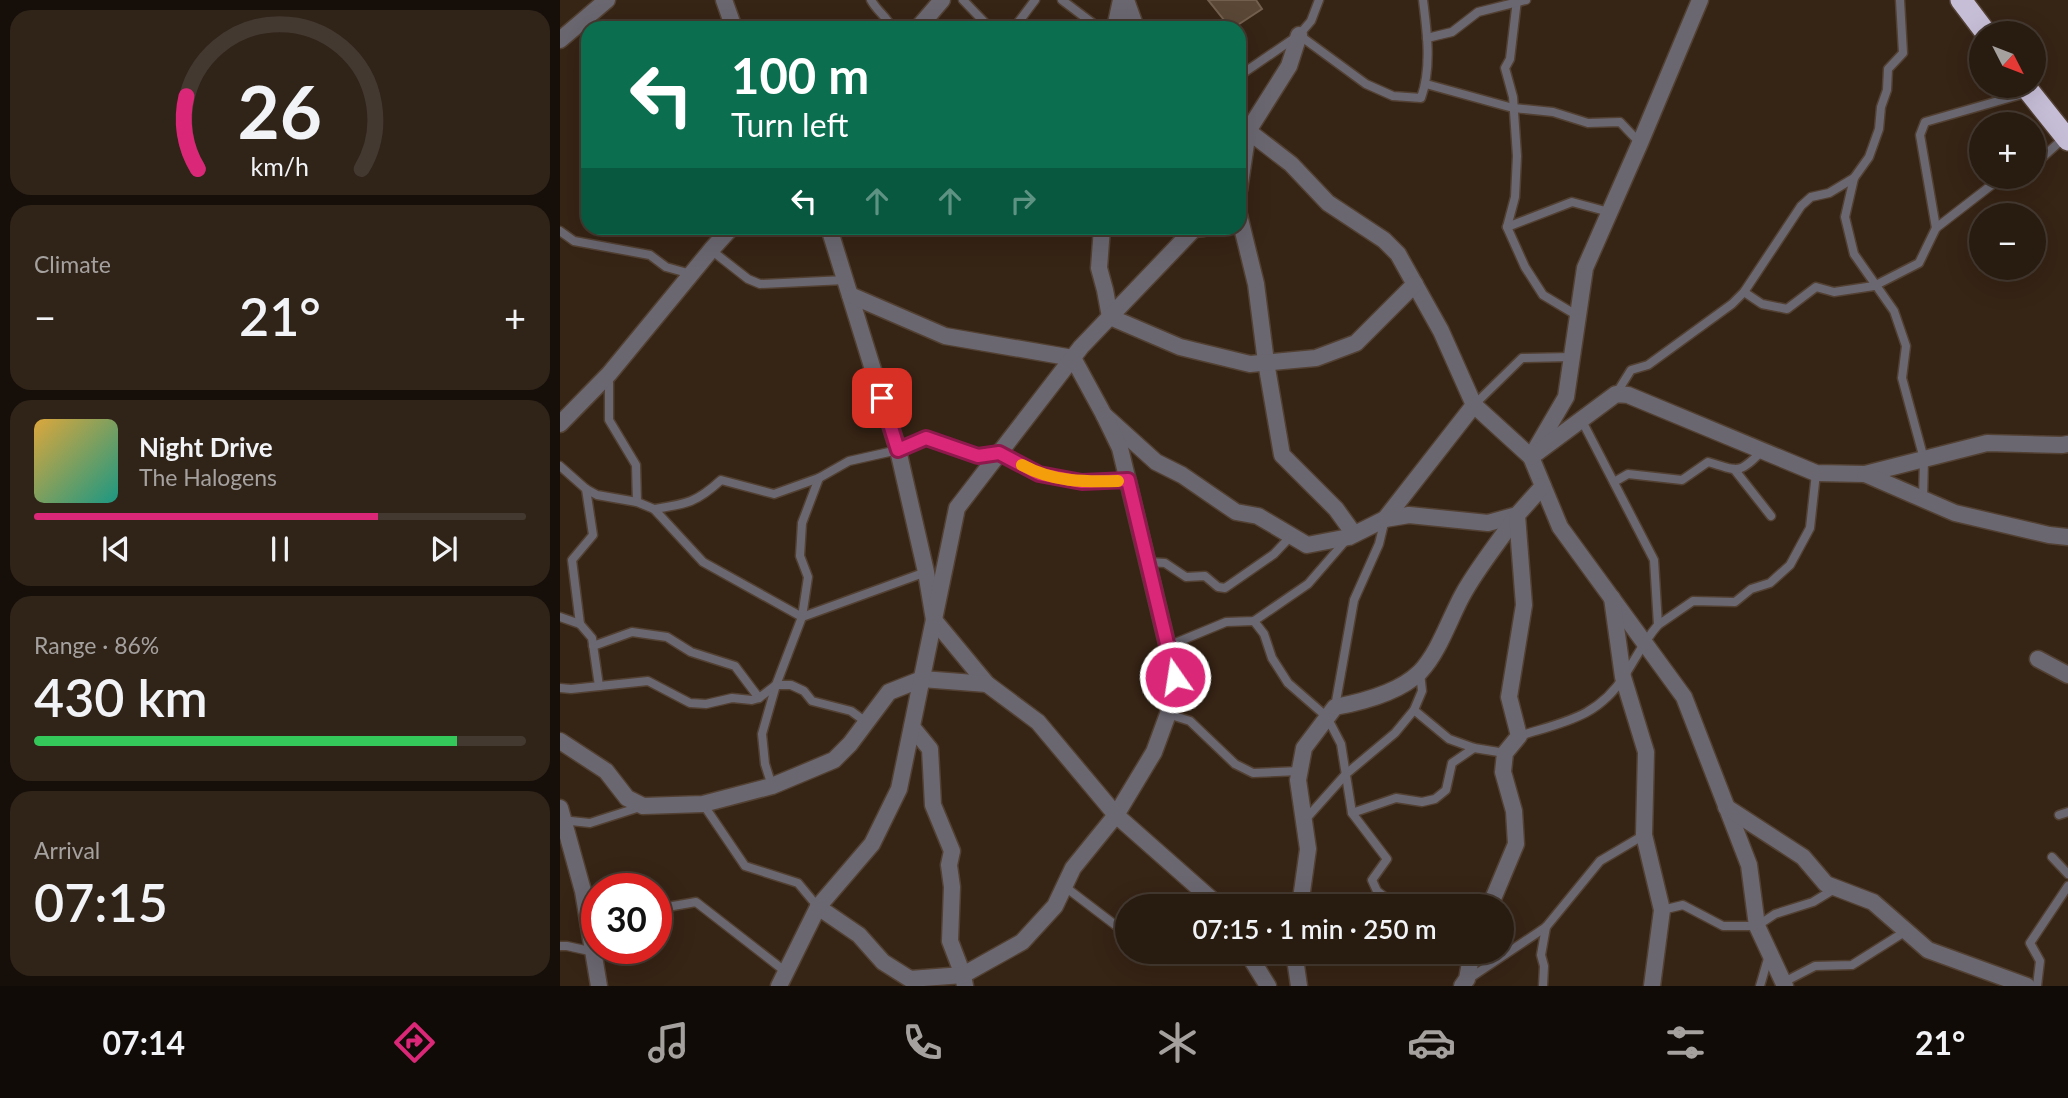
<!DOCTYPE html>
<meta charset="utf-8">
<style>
body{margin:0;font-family:Lato,sans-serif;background:#302419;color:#f1f3f6;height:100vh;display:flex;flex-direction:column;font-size:26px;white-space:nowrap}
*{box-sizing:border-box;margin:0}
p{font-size:23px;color:#a5a19f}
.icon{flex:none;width:38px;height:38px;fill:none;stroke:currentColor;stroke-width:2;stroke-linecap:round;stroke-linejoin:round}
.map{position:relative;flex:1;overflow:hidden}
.panel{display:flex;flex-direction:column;gap:10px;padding:10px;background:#160f09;width:560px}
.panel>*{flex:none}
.hud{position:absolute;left:21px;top:21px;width:665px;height:214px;border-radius:21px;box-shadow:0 7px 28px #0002,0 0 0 2px #443930;background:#0b6e4f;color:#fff;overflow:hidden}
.needle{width:46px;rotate:132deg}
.tools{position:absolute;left:1409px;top:21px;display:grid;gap:14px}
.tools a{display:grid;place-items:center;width:77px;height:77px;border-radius:50%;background:#281b10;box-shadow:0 7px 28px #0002,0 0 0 2px #443930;font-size:35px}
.speed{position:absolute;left:21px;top:873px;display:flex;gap:14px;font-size:35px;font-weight:700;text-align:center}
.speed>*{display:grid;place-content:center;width:91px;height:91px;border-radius:50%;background:#281b10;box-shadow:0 7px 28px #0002,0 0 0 2px #443930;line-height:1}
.speed .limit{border:10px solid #d22;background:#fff;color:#111}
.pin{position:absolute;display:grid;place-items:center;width:60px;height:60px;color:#fff;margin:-30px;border-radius:14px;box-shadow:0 4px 10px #0006}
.me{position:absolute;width:77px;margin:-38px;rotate:347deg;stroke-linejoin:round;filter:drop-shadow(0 0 5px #0008)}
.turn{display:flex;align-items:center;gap:24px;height:147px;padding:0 35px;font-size:32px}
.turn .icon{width:91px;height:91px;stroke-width:2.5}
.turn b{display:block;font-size:49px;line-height:60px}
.lanes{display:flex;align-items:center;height:66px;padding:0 35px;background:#0003;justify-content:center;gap:35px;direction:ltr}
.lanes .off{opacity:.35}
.big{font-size:52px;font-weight:600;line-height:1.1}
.panel .card{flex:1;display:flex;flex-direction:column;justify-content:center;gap:10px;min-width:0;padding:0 24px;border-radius:21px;background:#302419}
.panel .dial{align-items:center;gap:0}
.dial svg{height:182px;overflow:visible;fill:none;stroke:#443930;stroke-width:7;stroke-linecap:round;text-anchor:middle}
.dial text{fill:#f1f3f6;stroke:none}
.song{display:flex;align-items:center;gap:21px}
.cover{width:84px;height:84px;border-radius:10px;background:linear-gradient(135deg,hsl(40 70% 55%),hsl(170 70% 35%))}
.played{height:7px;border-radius:4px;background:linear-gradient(90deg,#db2777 70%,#443930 70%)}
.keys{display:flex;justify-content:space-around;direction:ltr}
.heat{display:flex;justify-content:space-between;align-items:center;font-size:38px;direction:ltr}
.charge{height:10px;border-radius:5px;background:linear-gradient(90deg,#34c759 86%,#443930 0)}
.trip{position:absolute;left:555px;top:894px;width:399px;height:70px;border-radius:35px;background:#281b10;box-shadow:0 7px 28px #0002,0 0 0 2px #443930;font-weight:600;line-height:70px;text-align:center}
.tab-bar{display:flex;height:112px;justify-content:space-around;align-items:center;background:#100b06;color:#a5a19f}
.tab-bar .icon{width:49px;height:49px}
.tab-bar .selected{color:#db2777}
.tab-bar b{font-size:32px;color:#f1f3f6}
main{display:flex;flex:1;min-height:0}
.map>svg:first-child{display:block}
.building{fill:#5a4736;stroke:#735f4d;stroke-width:2}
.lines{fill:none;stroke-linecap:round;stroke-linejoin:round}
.lane-casing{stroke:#524032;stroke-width:11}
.street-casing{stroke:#524032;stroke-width:19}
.highway-casing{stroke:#524032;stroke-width:24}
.lane{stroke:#6a6771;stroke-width:8}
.street{stroke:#6a6771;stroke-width:16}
.highway{stroke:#c6bdd7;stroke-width:21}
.route-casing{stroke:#8e194d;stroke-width:18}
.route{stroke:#db2777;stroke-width:12}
.slow{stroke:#f59e0b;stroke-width:12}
</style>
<main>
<section class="panel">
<div class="card dial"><svg viewBox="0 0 100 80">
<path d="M14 69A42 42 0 1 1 86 69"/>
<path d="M14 69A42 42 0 0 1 9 37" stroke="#db2777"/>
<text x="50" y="56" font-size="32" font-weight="700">26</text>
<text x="50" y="72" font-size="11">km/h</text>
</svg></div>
<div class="card"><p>Climate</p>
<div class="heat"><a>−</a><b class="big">21°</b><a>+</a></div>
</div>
<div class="card">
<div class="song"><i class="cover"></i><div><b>Night Drive</b><p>The Halogens</p></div></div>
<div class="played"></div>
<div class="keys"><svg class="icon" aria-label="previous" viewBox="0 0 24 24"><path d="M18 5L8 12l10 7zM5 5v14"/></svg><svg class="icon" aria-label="pause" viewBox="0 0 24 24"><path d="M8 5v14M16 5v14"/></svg><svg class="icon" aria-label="next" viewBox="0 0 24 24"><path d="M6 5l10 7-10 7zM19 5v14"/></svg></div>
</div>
<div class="card"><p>Range · 86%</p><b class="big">430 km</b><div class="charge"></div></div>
<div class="card"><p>Arrival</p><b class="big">07:15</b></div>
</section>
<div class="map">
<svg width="1508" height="986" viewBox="0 0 1508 986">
<rect width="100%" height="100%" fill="#362415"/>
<!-- building -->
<polygon class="building" points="648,0 696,0 702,9 673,28 668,28 664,20"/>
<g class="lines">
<defs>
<g id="lane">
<path d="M311,0C317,11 327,17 332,28"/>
<polyline points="403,0 430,28"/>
<polyline points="502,0 539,28"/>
<polyline points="957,0 950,59 945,68 953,97 957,156 955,197 947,227 965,267 983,295 1018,316"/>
<polyline points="1340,0 1343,53 1328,69 1327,90 1321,107 1319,129 1309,157 1294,178 1285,217 1294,254 1334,311 1346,346 1342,378 1364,459 1363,499"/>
<polyline points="454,28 475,0"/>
<path d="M739,35L806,84L833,96L861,98C872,67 867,32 863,0"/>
<polyline points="867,38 892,32 918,12 966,0"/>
<polyline points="679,76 739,35 751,21 759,0"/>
<polyline points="866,84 953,108 993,112 1028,123 1060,122 1080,143"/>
<polyline points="1474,165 1505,137"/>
<polyline points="947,227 1012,202 1049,212"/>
<polyline points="1376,228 1360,135 1365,122 1466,93"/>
<polyline points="0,231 14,241 90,255 106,267 131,274"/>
<polyline points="151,250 188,279 200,284 285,280"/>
<polyline points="1184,292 1202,304 1227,309 1256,287 1274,292 1314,286 1359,263 1376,228 1442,177"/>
<polyline points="49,377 49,420 76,465 77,502"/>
<polyline points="1056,394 1071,370 1088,365 1172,304 1184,292 1241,206 1251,197 1269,193 1294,178"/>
<polyline points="914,405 962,358 1012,357"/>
<polyline points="0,466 26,489 37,495 77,502 94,509 143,562 242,617 366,572"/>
<polyline points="1174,469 1211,516"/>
<path d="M1054,482L1068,474L1122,480L1148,462C1179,471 1178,475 1202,451"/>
<path d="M94,509C126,504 136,503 161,480L214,494L259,478L289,461L338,450L366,438L418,456L439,453L479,474L522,482L568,480"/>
<polyline points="588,562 605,563 626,577 645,576 658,587 665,588 714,554 731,536"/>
<polyline points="0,617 20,624 32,638 39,686"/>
<polyline points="694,621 704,634 712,658 728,683 767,717 781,744 792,813 827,859 812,880 817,891 836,906"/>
<polyline points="20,624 12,560 33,535 26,489"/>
<polyline points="1098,625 1133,601 1175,602 1191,589 1210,583 1230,565 1250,528 1256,473"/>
<polyline points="33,646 72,632 107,637 131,652 175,666 199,698"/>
<polyline points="608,646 666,622 694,621 748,584 787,539"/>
<polyline points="0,688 11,689 88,681 130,703 146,704 172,698 192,700 199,698 216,685 231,685 244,691 252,701 291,711 306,722"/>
<polyline points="775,707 794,600 819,544 825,519"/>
<polyline points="854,710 889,739 914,748 945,753"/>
<polyline points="608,714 630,721 675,764 693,773 740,771"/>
<path d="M959,736C1003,722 1038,718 1065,675C1076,658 1084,641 1098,625L1094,560L1021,419"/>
<polyline points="212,786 205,764 202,734 216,685 242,617 248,577 240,556 242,523 259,478"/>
<polyline points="143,804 185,866 238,883 258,907"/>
<polyline points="792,813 836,798 862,802 875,799 886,790 892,763 914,748"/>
<polyline points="1499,815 1508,812"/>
<polyline points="1,820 30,823 80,807"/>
<polyline points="744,821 786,774 835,733 854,710 862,691 860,672"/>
<polyline points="1492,857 1508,874"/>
<polyline points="504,886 567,934"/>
<polyline points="625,906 642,891"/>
<polyline points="1102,910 1123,905 1163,926 1197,926 1215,914 1253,902 1276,888"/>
<polyline points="96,912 113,906 136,902 226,972"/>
<polyline points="0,946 7,946 34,952"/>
<polyline points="910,978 986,927 1040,861 1084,835"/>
<polyline points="1224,982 1255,966 1292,965 1346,931"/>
<polyline points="983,986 984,966 981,955 986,927"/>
<polyline points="1200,986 1209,955"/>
<polyline points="1477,986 1480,961 1470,943 1508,886"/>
</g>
<g id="street">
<polyline points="164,0 174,28"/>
<polyline points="566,0 576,28"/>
<polyline points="1140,0 1080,143 1025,268 1006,397 971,457 1000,527 1124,697 1189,865 1197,926 1225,986"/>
<polyline points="358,28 382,0"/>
<polyline points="555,28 561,0"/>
<polyline points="0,40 47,0"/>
<polyline points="679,124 731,164 768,203 824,240 838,254 881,331 914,405 971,457 1056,394 1068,395 1256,473 1305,474 1427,443 1502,445 1508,444"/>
<polyline points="679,190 688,131 729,66 739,35"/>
<polyline points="679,215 696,284 706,362 722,455 776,509 794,534"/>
<polyline points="269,228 338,450 366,572 374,620 427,684 478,722 556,815 659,906"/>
<polyline points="542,228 539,268 545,290 550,317 620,347 690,364 756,358 796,343 855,284"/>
<polyline points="290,295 385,336 513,358 544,415 596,462 622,475 676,512 698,516 747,545 789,537 825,519 849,515 928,523 957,515"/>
<polyline points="0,424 49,374 151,250 171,228"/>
<polyline points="1305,474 1395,513 1489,535 1508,537"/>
<polyline points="825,519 914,405"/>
<polyline points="1052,598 1063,677 1086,752 1084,835 1102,910 1092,986"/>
<polyline points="1478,659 1508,675"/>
<polyline points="352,727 370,749 373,805 392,851 389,865 392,887 390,941 403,975 405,986"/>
<polyline points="0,741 46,771 67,798 83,806 143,804 212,786 274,760 290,744 329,692 362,679 427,684"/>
<polyline points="1166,807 1243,857 1266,884 1313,902 1368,950 1467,986"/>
<polyline points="0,808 23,891 39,986"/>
<path d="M740,906L748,849L738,780L744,748L775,707C802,702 840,692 860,672C879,652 889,620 902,596C917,568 939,542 957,515"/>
<polyline points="930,906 956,844 954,811 943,772 945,753 959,736 949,697 964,605 957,515 983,486"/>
<polyline points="258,907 299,935 323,962 350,979 403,975 462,942 495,906 513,868 556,815 594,752 608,714 615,677 560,448 544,415"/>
<polyline points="687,952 708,986"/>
<polyline points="734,952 739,986"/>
<polyline points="219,986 258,907 312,844 339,789 397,508 521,347 634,229 644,228"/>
<polyline points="902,986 907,979 912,952"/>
</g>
<g id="highway">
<polyline points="1401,0 1426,33"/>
<polyline points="1465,86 1508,140"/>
</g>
</defs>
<!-- lane casing -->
<use href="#lane" class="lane-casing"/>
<!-- street casing -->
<use href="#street" class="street-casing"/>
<!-- highway casing -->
<use href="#highway" class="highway-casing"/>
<!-- lane -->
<use href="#lane" class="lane"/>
<!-- street -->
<use href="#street" class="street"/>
<!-- highway -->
<use href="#highway" class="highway"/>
</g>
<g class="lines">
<defs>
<polyline id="route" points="322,398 338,450 366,438 418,456 439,453 479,474 522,482 568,480 615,677"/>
</defs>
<!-- route casing -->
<use href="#route" class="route-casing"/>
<!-- route -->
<use href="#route" class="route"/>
<!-- slow -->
<path class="slow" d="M462,465C493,482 524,482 558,481"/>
</g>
</svg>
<div class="tools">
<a><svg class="needle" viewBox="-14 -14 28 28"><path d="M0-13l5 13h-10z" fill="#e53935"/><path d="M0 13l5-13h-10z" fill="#a5a19f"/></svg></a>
<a>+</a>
<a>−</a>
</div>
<div class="speed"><div class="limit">30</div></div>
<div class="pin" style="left:322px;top:398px;background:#d93025"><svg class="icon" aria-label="arrive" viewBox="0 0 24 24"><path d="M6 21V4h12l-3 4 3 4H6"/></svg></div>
<svg class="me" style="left:615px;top:677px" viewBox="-20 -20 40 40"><circle r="17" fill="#db2777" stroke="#fff" stroke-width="3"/><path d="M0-11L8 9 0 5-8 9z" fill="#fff"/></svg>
<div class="trip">07:15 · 1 min · 250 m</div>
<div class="hud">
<div class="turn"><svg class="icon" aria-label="left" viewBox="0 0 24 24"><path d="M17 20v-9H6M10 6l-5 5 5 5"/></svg><div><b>100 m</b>Turn left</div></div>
<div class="lanes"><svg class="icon" aria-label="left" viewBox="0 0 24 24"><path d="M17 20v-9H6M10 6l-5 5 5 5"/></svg><svg class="icon off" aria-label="ahead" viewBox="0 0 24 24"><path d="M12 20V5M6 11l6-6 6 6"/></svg><svg class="icon off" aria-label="ahead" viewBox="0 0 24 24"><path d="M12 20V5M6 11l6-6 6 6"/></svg><svg class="icon off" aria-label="right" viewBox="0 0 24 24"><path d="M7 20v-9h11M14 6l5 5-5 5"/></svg></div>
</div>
</div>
</main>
<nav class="tab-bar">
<b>07:14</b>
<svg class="icon selected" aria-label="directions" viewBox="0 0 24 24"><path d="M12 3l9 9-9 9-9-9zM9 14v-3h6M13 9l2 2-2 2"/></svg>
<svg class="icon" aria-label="music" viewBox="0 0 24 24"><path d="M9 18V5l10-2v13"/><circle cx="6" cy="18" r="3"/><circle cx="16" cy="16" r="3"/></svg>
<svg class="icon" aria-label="phone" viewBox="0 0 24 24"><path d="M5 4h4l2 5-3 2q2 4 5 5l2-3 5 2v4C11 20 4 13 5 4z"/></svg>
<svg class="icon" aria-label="climate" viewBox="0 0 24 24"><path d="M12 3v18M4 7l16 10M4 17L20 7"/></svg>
<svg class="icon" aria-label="car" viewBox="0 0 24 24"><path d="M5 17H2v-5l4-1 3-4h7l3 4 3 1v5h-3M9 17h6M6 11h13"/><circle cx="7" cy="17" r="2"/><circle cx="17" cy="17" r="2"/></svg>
<svg class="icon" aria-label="filters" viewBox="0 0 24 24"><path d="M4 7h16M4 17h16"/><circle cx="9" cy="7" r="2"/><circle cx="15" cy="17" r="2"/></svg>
<b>21°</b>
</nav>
